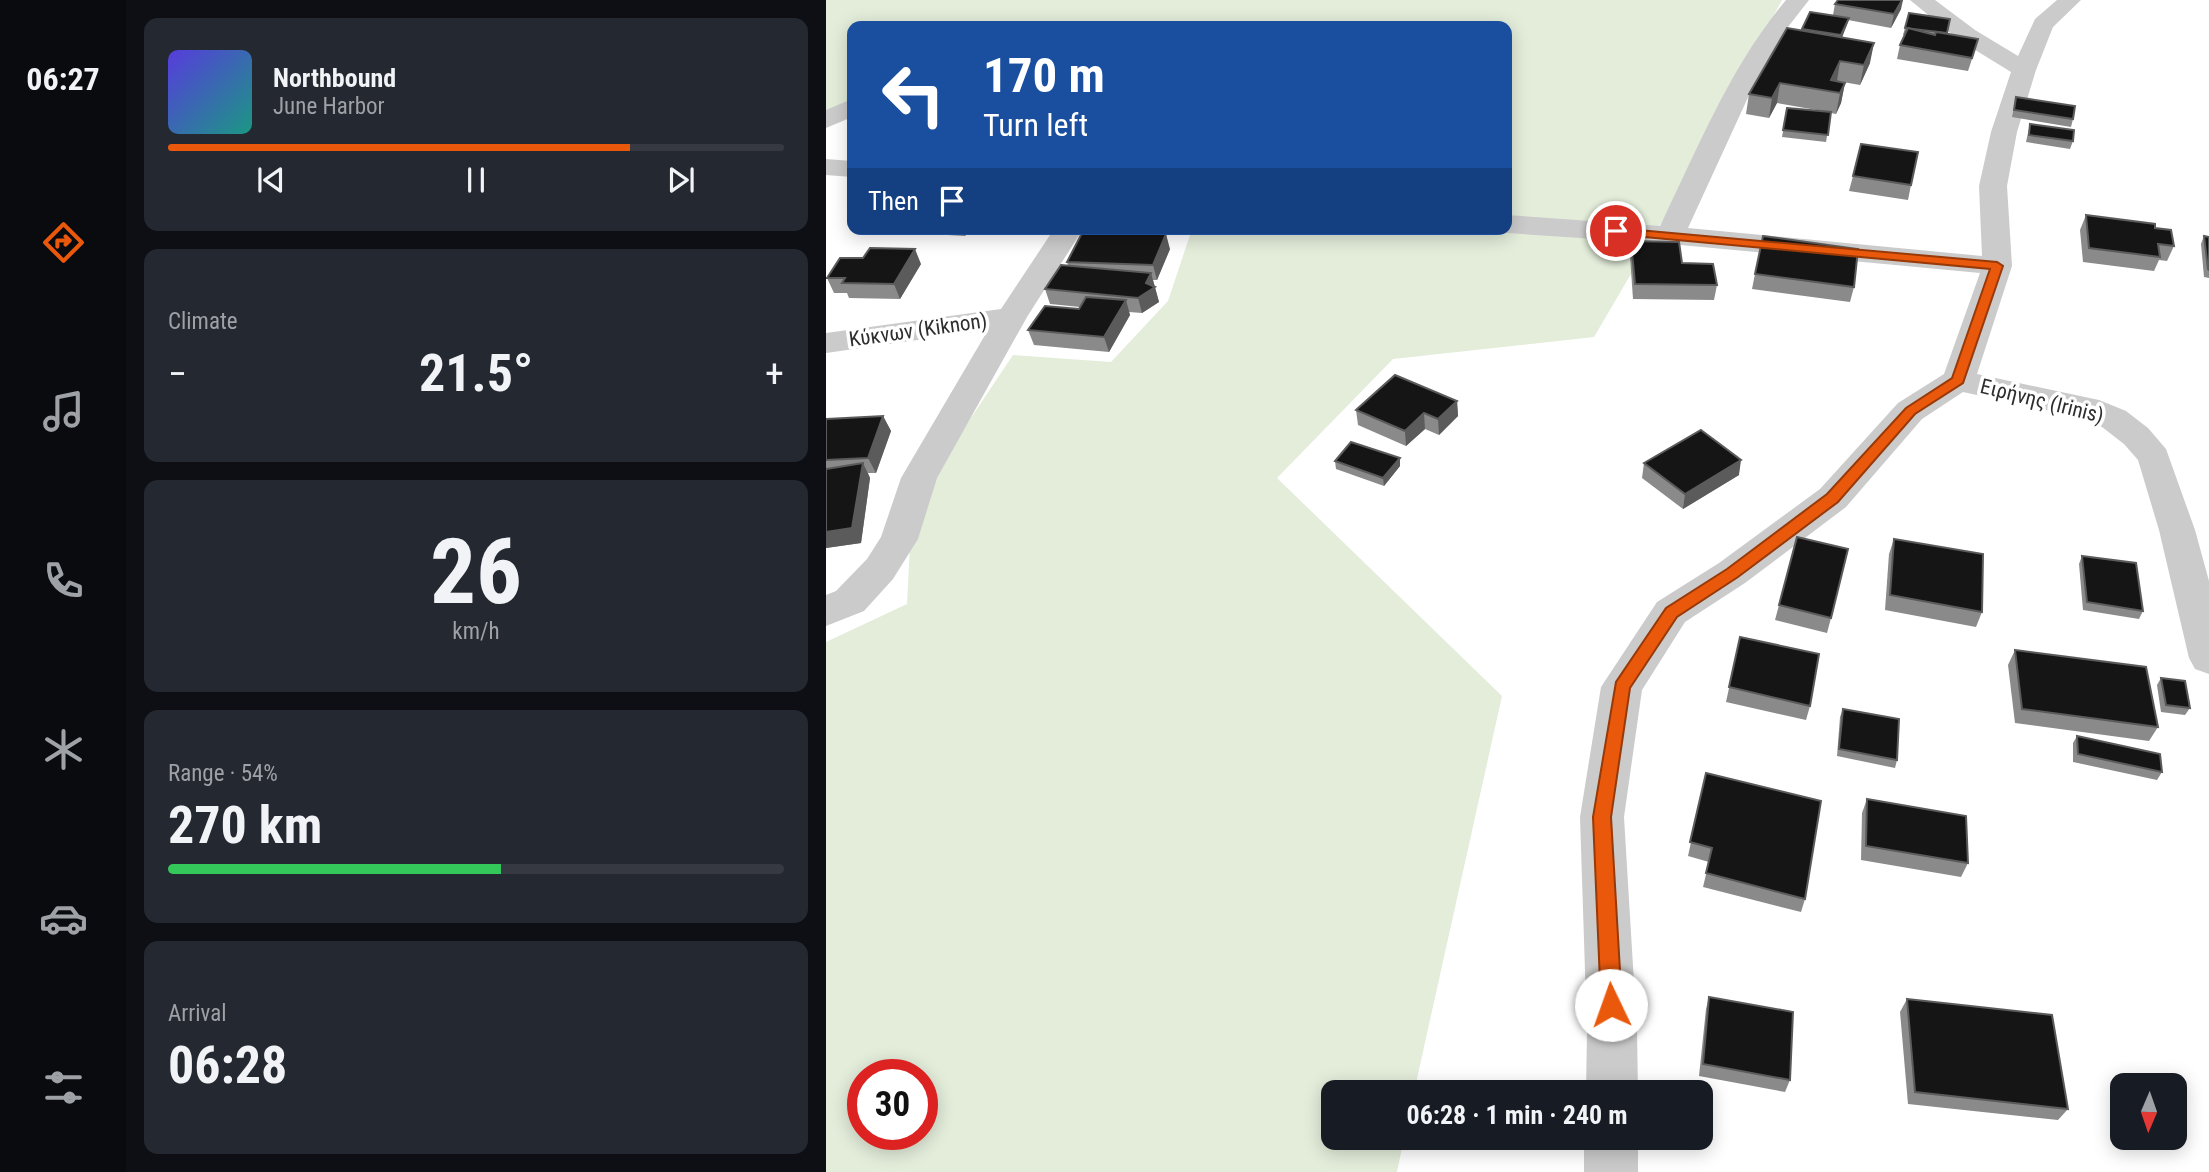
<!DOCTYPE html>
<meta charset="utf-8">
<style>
body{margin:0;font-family:"Roboto Condensed",sans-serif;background:#242831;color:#f1f3f6;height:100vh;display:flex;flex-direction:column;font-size:26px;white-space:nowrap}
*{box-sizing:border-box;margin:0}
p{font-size:23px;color:#9ea1a6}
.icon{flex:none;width:38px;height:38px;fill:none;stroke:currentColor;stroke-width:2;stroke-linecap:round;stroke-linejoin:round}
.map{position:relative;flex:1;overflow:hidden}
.details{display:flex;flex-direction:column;gap:18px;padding:18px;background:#0d0f14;width:700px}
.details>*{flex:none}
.guide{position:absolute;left:21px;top:21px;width:665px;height:214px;border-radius:14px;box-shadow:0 4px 18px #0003;background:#1a4fa0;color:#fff;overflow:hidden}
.needle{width:46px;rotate:182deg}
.buttons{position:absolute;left:1284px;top:1073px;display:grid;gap:14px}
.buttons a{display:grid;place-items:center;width:77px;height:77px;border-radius:14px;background:#171b24;box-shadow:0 4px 18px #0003;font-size:35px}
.speed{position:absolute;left:21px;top:1059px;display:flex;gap:14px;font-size:35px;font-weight:700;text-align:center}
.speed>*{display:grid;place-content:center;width:91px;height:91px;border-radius:50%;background:#171b24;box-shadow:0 4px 18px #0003;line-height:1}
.speed .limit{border:10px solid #d22;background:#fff;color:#111}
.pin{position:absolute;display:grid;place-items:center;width:60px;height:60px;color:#fff;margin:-30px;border:4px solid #fff;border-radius:50%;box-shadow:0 2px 7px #0007}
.me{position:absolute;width:77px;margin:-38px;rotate:357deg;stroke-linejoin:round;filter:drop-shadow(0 0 5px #0008)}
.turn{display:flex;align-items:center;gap:24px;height:147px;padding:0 21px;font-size:32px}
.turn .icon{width:91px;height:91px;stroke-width:2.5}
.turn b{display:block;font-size:49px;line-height:60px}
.then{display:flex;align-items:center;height:66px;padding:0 21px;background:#0003;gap:14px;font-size:26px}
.big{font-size:52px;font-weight:700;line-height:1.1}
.details .card{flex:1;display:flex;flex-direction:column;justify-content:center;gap:10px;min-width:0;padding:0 24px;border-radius:14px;background:#242831}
.details .dial{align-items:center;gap:0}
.dial b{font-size:91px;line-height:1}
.song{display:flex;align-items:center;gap:21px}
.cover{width:84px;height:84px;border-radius:10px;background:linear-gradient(135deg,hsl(250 70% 55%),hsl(170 70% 35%))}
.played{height:7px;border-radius:4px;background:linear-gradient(90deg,#ea580c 75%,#363941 75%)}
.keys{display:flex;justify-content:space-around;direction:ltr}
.heat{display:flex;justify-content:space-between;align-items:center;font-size:38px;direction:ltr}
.charge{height:10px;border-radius:5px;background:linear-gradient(90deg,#34c759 54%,#363941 0)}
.trip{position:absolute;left:495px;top:1080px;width:392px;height:70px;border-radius:14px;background:#171b24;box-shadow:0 4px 18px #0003;font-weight:700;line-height:70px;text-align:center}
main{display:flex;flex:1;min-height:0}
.tab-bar{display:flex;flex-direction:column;width:126px;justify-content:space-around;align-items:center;background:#090b0e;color:#9ea1a6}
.tab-bar .icon{width:49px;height:49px}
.tab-bar .current{color:#ea580c}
.tab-bar b{font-size:32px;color:#f1f3f6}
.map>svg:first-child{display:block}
.green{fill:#e3edda;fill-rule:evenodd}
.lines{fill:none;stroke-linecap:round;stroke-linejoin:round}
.street{fill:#cbcbcb;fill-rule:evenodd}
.wall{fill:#8a8a8a}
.shaded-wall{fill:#5b5b5b}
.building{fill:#151515;stroke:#5b5b5b;stroke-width:2}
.route{fill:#ea580c;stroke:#983908;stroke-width:2}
.labels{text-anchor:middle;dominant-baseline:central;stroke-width:7;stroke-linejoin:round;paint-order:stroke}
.street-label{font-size:21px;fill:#2e2e2e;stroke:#fff}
</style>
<main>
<nav class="tab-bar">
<b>06:27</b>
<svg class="icon current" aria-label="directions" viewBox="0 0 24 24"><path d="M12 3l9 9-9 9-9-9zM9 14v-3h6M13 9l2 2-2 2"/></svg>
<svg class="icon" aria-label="music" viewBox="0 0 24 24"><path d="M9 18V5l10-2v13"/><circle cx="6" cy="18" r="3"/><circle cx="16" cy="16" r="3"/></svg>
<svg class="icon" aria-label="phone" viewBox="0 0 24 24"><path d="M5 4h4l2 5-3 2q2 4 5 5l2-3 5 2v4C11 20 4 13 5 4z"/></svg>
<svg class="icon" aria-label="climate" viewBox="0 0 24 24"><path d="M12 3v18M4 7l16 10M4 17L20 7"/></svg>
<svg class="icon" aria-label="car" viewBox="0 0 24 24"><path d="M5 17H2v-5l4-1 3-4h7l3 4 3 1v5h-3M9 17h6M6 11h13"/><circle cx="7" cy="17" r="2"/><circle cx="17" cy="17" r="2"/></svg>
<svg class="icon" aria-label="filters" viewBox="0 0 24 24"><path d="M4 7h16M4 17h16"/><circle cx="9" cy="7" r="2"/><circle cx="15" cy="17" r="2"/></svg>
</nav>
<section class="details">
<div class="card">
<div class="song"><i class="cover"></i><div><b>Northbound</b><p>June Harbor</p></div></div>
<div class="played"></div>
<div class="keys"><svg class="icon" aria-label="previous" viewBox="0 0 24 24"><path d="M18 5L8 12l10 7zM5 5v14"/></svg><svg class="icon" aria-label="pause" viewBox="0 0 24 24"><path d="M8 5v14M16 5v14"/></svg><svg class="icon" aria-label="next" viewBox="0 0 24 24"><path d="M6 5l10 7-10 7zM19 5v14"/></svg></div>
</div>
<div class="card"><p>Climate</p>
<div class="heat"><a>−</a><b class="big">21.5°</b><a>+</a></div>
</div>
<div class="card dial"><b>26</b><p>km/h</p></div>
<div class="card"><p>Range · 54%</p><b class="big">270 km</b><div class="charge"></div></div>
<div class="card"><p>Arrival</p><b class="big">06:28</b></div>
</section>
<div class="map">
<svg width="1383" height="1172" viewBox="0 0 1383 1172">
<rect width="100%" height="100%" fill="#fff"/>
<!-- green -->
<path class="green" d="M0,0H956L842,211L768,337L567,359L451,478L676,696L588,1092H508V1138H578L571,1172H0V642L81,604L86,506L187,355L285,362L342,301L366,229H681V26H26V104L0,115ZM37,1074H96V1134H37Z"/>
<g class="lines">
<!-- street -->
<g class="street">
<path d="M960,0H983L962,27L930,80L862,228L1156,256L1153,186L1165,132L1185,72L1133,40L1084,0H1109L1149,30L1192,56L1209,19L1231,0H1255L1227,27L1210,70L1191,132L1181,186L1186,266L1151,374L1273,400L1300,411L1322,428L1340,449L1369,530L1383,581V674L1369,669L1363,658L1333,530L1312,460L1298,444L1276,427L1252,417L1137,392L1096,419L1020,507L919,583L859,622L816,690L798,817L811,1032L812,1092H760L761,1032L754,817L775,687L831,602L893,563L994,489L1072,403L1118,374L1154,273L844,244L681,233L670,229H681V215L834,226C872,148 904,67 960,0Z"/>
<polygon points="26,99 26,117 0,128 0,110"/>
<polygon points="0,159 26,161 26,177 0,175"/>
<polygon points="228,229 257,229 201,317 111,478 92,539 67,579 38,611 0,626 0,595 10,591 41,559 55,537 75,478 162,330 0,353 0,333 175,309"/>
<rect x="758" y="1138" width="54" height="34"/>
</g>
</g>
<!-- wall -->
<g class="wall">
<polygon points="1009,4 1075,9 1065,28 1022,20 1016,38 1044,63 1034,85 1011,81 1019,83 1015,103 1010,114 1005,113 1000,142 956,137 961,108 1002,112 951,103 943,118 920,114 923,94 976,31 976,29 1007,15"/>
<polygon points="1083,13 1120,34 1148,53 1142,71 1071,59 1074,45 1079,35 1077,35"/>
<polygon points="1190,97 1247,119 1245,127 1186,117"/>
<polygon points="1204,124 1247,141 1244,149 1200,142"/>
<polygon points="1027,176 1085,185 1082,200 1023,191"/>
<polygon points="1260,215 1329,228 1348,246 1341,261 1333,260 1328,271 1257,262 1254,230"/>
<polygon points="86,229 144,229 139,236 87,233"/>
<polygon points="1378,236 1383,237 1383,278 1378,277 1375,244"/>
<polygon points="805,241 856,263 891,285 888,300 807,299 804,256"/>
<polygon points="344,249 331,280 327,280 333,302 316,313 303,312 304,315 283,352 208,345 202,330 253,309 254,307 224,304 219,289 242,265 241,262"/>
<polygon points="95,264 74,299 23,298 21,293 8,293 1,278"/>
<polygon points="929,274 1028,287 1024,302 926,289"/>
<polygon points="631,401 632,416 613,435 599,429 580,446 532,425 530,410"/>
<polygon points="57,416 65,431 50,473 42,473 44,478 35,543 0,548 0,419"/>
<polygon points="509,461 574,466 558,486 510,469"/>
<polygon points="818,463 913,475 857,509 816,478"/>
<polygon points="1068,539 1156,612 1150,627 1059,610 1063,554"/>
<polygon points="1256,556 1317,611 1313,619 1257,610 1253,564"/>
<polygon points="953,605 1005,618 1001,633 949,620"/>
<polygon points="914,637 984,706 980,720 900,702"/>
<polygon points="1189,650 1332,727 1323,741 1189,723 1182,665"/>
<polygon points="1335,678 1364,708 1359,715 1335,712 1331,685"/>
<polygon points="1017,709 1071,760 1069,768 1011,756 1014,717"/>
<polygon points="1251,736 1336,772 1331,780 1247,762 1247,743"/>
<polygon points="880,773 979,899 975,912 877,887 883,862 862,856"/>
<polygon points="1041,799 1142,863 1135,877 1035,860 1036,813"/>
<polygon points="883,997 964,1080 959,1092 873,1076 880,1009"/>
<polygon points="1081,999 1242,1109 1232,1120 1082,1104 1074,1012"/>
</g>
<!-- shaded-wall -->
<g class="shaded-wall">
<polygon points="1076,0 1077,0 1075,9 1065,28 1068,14"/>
<polygon points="1023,18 1021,25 1014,42 1015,35"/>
<polygon points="1048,43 1044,63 1034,85 1038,65"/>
<polygon points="1014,61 1011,81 1005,92 1005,80"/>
<polygon points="954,83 951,103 943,118 946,98"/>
<polygon points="1019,83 1015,103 1010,114 1014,93"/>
<polygon points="136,229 144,229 139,236"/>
<polygon points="340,234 344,249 331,280 327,265"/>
<polygon points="89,249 95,264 74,299 68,284"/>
<polygon points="325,273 333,302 316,313 312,298"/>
<polygon points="300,300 304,315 283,352 278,337"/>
<polygon points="631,401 632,416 613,435 612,419"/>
<polygon points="598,413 599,429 580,446 579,431"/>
<polygon points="57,416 65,431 50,473 42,458"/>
<polygon points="574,458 574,466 558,486 557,478"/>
<polygon points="915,460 913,475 857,509 859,494"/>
<polygon points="37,463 44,478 35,543 0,548 0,532"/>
</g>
<!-- building -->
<g class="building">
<polygon points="1012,0 1076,0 1068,14 1009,4"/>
<polygon points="984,12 1023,18 1015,35 976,29"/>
<polygon points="1083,13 1124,19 1121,33 1079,28"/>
<polygon points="961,28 1048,43 1038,65 1014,61 1005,80 1019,83 1014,93 954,83 946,98 923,94"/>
<polygon points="1082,28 1109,35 1110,32 1152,39 1146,58 1074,45"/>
<polygon points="1190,97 1249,106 1247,119 1188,110"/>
<polygon points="961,108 1005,112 1002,135 957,130"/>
<polygon points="1204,124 1248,130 1247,141 1203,135"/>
<polygon points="1035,144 1092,152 1085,185 1027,176"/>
<polygon points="1260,215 1329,224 1329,228 1345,230 1348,246 1332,244 1334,257 1263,248"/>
<polygon points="257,231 340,234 327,265 241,262"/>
<polygon points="937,236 1032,249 1028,287 929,274"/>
<polygon points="1378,236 1383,237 1383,270 1382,269"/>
<polygon points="805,241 853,242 856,263 887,264 891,285 809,284"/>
<polygon points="44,248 89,249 68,284 16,283 19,278 1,278 14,258 37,258"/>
<polygon points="235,265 325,273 320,283 329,287 312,298 219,289"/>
<polygon points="260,297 300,300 278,337 202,330 219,306 253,309"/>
<polygon points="569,375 631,401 612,419 598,413 579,431 530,410"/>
<polygon points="57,416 42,458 0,460 0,419"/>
<polygon points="875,430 915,460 859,494 818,463"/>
<polygon points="525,442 574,458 557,478 509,461"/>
<polygon points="37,463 26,528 0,532 0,469"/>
<polygon points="971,537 1022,549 1005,618 953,605"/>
<polygon points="1068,539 1157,554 1156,612 1064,595"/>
<polygon points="1256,556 1310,563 1317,611 1261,602"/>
<polygon points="914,637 993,654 984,706 903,687"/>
<polygon points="1189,650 1320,667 1332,727 1196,709"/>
<polygon points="1335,678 1359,681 1364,708 1340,705"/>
<polygon points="1017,709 1073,719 1071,760 1013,749"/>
<polygon points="1251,736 1334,754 1336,772 1252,754"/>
<polygon points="880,773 995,801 979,899 880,873 886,848 864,842"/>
<polygon points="1041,799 1140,816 1142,863 1040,846"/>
<polygon points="883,997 967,1012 964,1080 877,1064"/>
<polygon points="1081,999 1226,1015 1242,1109 1089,1092"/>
</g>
<!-- route -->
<polygon class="route" points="790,228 1171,262 1177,266 1137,383 1089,414 1012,502 912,577 851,617 804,688 785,817 796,1005 793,1012 785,1015 778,1012 775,1005 767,817 790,682 840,608 901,569 1001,494 1080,408 1126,378 1164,269 786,234 784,231"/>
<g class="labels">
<!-- street labels -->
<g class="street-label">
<text transform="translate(92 330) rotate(-8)">Κύκνων (Kiknon)</text>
<text transform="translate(1216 401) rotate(14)">Ειρήνης (Irinis)</text>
</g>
</g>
</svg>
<div class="buttons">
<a><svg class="needle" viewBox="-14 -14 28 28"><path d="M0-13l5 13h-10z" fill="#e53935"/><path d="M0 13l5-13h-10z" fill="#9ea1a6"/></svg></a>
</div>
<div class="speed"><div class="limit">30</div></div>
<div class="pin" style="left:790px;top:231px;background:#d93025"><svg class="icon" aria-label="arrive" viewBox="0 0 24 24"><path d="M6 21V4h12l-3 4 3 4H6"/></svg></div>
<svg class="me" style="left:785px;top:1005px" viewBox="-20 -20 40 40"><circle r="19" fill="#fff"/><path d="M0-13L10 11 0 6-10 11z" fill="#ea580c"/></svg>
<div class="trip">06:28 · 1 min · 240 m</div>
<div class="guide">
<div class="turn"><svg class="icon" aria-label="left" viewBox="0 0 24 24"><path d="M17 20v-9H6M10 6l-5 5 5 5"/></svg><div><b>170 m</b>Turn left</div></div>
<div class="then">Then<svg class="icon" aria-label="arrive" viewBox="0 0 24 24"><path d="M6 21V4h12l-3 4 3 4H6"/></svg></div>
</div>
</div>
</main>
